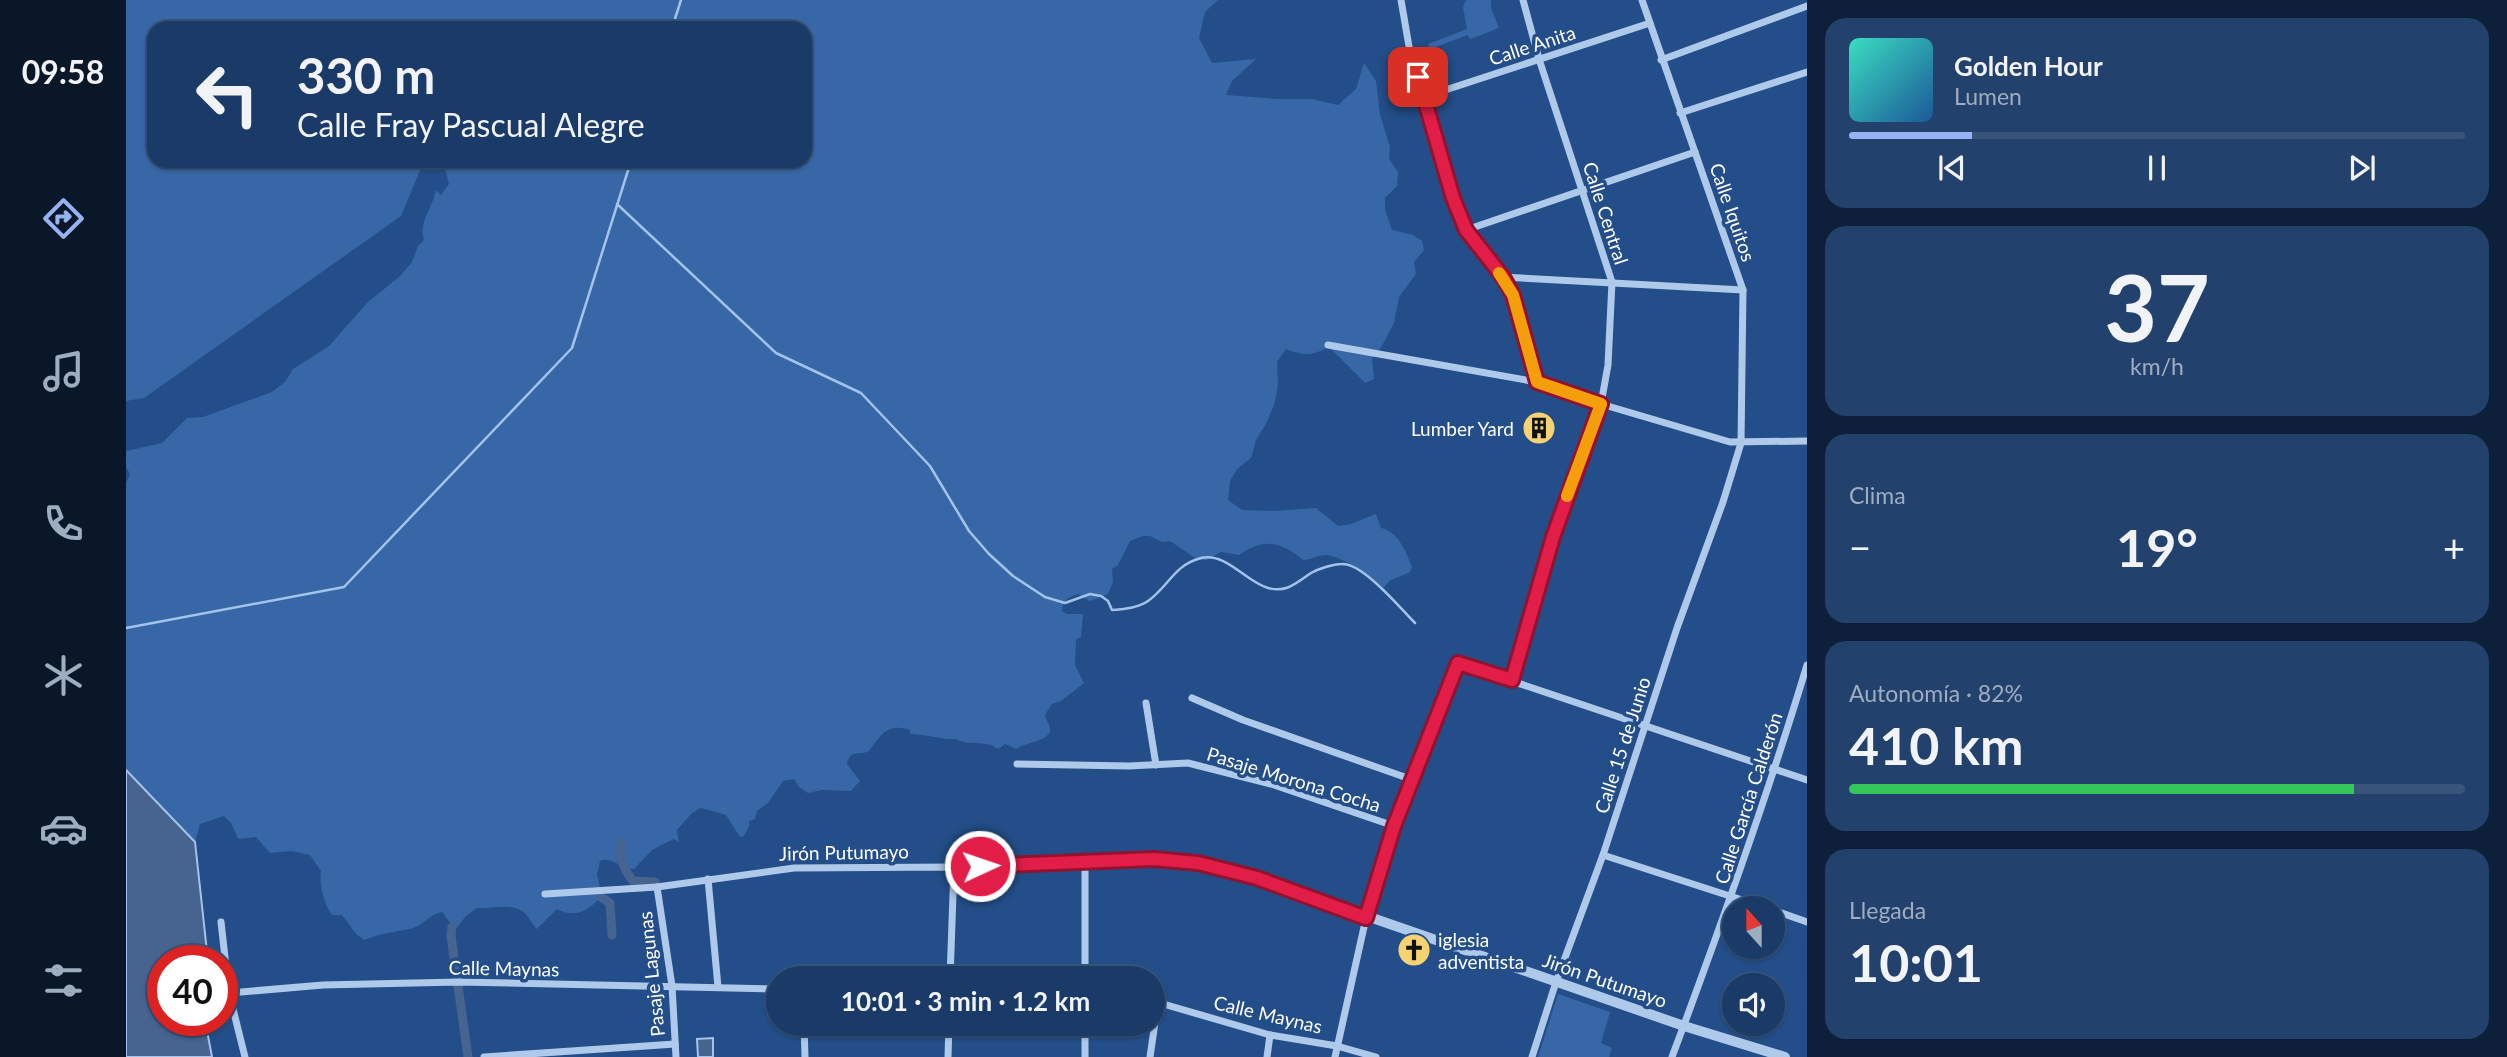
<!DOCTYPE html>
<html lang="es">
<meta charset="utf-8">
<style>
body{margin:0;font-family:Lato,sans-serif;background:#23416d;color:#f1f3f6;height:100vh;display:flex;flex-direction:column;font-size:26px;white-space:nowrap}
*{box-sizing:border-box;margin:0}
p{font-size:23px;color:#9fadc0}
.icon{flex:none;width:38px;height:38px;fill:none;stroke:currentColor;stroke-width:2;stroke-linecap:round;stroke-linejoin:round}
.map{position:relative;flex:1;overflow:hidden}
.side{display:flex;flex-direction:column;gap:18px;padding:18px;background:#0e2039;width:700px}
.side>*{flex:none}
.hud{position:absolute;left:21px;top:21px;width:665px;height:147px;border-radius:21px;box-shadow:0 2px 5px #0004,0 0 0 2px #38547b;background:#1a3a67;color:#f1f3f6;overflow:hidden}
.needle{width:46px;rotate:339deg}
.tools{position:absolute;left:1596px;top:896px;display:grid;gap:14px}
.tools a{display:grid;place-items:center;width:63px;height:63px;border-radius:50%;background:#1a3a67;box-shadow:0 2px 5px #0004,0 0 0 2px #38547b;font-size:35px}
.speed{position:absolute;left:21px;top:945px;display:flex;gap:14px;font-size:35px;font-weight:700;text-align:center}
.speed>*{display:grid;place-content:center;width:91px;height:91px;border-radius:50%;background:#1a3a67;box-shadow:0 2px 5px #0004,0 0 0 2px #38547b;line-height:1}
.speed .limit{border:10px solid #d22;background:#fff;color:#111}
.pin{position:absolute;display:grid;place-items:center;width:60px;height:60px;color:#fff;margin:-30px;border-radius:14px;box-shadow:0 4px 10px #0006}
.me{position:absolute;width:77px;margin:-38px;rotate:87deg;stroke-linejoin:round;filter:drop-shadow(0 0 5px #0008)}
.turn{display:flex;align-items:center;gap:24px;height:147px;padding:0 35px;font-size:32px}
.turn .icon{width:91px;height:91px;stroke-width:2.5}
.turn b{display:block;font-size:49px;line-height:60px}
.big{font-size:52px;font-weight:700;line-height:1.1}
.side .card{flex:1;display:flex;flex-direction:column;justify-content:center;gap:10px;min-width:0;padding:0 24px;border-radius:21px;background:#23416d}
.side .dial{align-items:center;gap:0}
.dial b{font-size:91px;line-height:1}
.song{display:flex;align-items:center;gap:21px}
.cover{width:84px;height:84px;border-radius:10px;background:linear-gradient(135deg,hsl(170 70% 55%),hsl(210 70% 35%))}
.played{height:7px;border-radius:4px;background:linear-gradient(90deg,#95b2f1 20%,#38547b 20%)}
.keys{display:flex;justify-content:space-around;direction:ltr}
.heat{display:flex;justify-content:space-between;align-items:center;font-size:38px;direction:ltr}
.charge{height:10px;border-radius:5px;background:linear-gradient(90deg,#34c759 82%,#38547b 0)}
.trip{position:absolute;left:640px;top:966px;width:399px;height:70px;border-radius:35px;background:#1a3a67;box-shadow:0 2px 5px #0004,0 0 0 2px #38547b;font-weight:700;line-height:70px;text-align:center}
main{display:flex;flex:1;min-height:0}
.tab-bar{display:flex;flex-direction:column;width:126px;justify-content:space-around;align-items:center;background:#0a1729;color:#9fadc0}
.tab-bar .icon{width:49px;height:49px}
.tab-bar .on{color:#95b2f1}
.tab-bar b{font-size:32px;color:#f1f3f6}
.map>svg:first-child{display:block}
.green{fill:#3767a6}
.water{fill:#46648f;stroke:#a3c3eb;stroke-width:2}
.lines{fill:none;stroke-linecap:round;stroke-linejoin:round}
.stream{stroke:#a3c3eb;stroke-width:2.5}
.canal{stroke:#46648f;stroke-width:9}
.minor{stroke:#afc9ea;stroke-width:7}
.tertiary{stroke:#afc9ea;stroke-width:10}
.route-casing{stroke:#92132f;stroke-width:18}
.route{stroke:#e11d48;stroke-width:12}
.slow{stroke:#f59e0b;stroke-width:12}
.labels{text-anchor:middle;dominant-baseline:central;stroke-width:7;stroke-linejoin:round;paint-order:stroke}
.street-label{font-size:19px;fill:#fff;stroke:#234e89}
.poi-label{font-size:19px;fill:#fff;stroke:#234e89;text-anchor:end}
</style>
<main>
<nav class="tab-bar">
<b>09:58</b>
<svg class="icon on" aria-label="directions" viewBox="0 0 24 24"><path d="M12 3l9 9-9 9-9-9zM9 14v-3h6M13 9l2 2-2 2"/></svg>
<svg class="icon" aria-label="music" viewBox="0 0 24 24"><path d="M9 18V5l10-2v13"/><circle cx="6" cy="18" r="3"/><circle cx="16" cy="16" r="3"/></svg>
<svg class="icon" aria-label="phone" viewBox="0 0 24 24"><path d="M5 4h4l2 5-3 2q2 4 5 5l2-3 5 2v4C11 20 4 13 5 4z"/></svg>
<svg class="icon" aria-label="climate" viewBox="0 0 24 24"><path d="M12 3v18M4 7l16 10M4 17L20 7"/></svg>
<svg class="icon" aria-label="car" viewBox="0 0 24 24"><path d="M5 17H2v-5l4-1 3-4h7l3 4 3 1v5h-3M9 17h6M6 11h13"/><circle cx="7" cy="17" r="2"/><circle cx="17" cy="17" r="2"/></svg>
<svg class="icon" aria-label="filters" viewBox="0 0 24 24"><path d="M4 7h16M4 17h16"/><circle cx="9" cy="7" r="2"/><circle cx="15" cy="17" r="2"/></svg>
</nav>
<div class="map">
<svg width="1681" height="1057" viewBox="0 0 1681 1057">
<rect width="100%" height="100%" fill="#234e89"/>
<!-- green -->
<g class="green">
<path d="M0,0H1092L1079,12L1073,38L1086,63L1130,59L1106,81L1100,95L1152,99H1185L1212,105L1230,89L1238,63L1250,81L1254,115L1264,147L1263,159L1272,172L1271,186L1259,198V210L1266,230L1287,235L1296,241L1298,250L1288,262L1290,274L1273,297L1268,323L1256,346L1246,359L1248,379L1239,383L1203,347C1186,356 1178,356 1160,349L1151,362L1152,385L1149,402L1141,422L1130,440L1125,458L1111,469L1104,481L1102,500L1116,510L1148,511L1190,508L1212,526L1225,524L1250,514L1255,528C1272,531 1280,552 1286,567L1284,572L1263,581L1258,588C1246,576 1216,556 1200,555C1192,555 1185,560 1177,560C1154,541 1138,538 1113,555L1095,552L1081,560H1072L1044,541L1036,542L1024,536H1017L1004,541L992,565L986,569L987,582L982,594L964,601L952,594C942,597 937,600 936,611L941,614H957L955,637L950,639L949,665L958,683L935,701L926,704L919,715C920,720 925,726 924,731C922,741 898,743 890,749L879,744L872,749C868,747 865,744 860,744C850,742 840,745 830,739C815,740 800,734 784,734V730C761,723 756,734 743,751C733,756 724,749 721,764L734,781L725,791L696,790L682,793L673,787L668,779L657,781L642,803L631,811L629,819L623,821V826L618,836L614,837L600,815L575,808L566,813L551,830L553,842L547,839L526,850L508,869C493,869 487,856 474,861L471,875L476,896C463,910 450,919 431,909L411,929C405,924 403,915 396,911C384,903 366,909 351,908L340,916L329,930L316,912C304,914 297,925 287,928C271,932 255,933 238,940L230,934L216,915H206C198,904 193,885 195,871L184,855L166,851L144,853L130,837L112,839L105,823L98,816L74,824L69,842L0,770V483L4,474L0,467V451L36,443L61,418L77,417L146,392L159,382L167,369L203,346L241,303L274,276L286,262L292,246L298,240C292,222 307,207 310,190L315,195L323,184L319,168L314,161H679V28H28V161H298L275,216L18,398L0,401Z"/>
<polygon points="1340,0 1365,0 1365,8 1373,28 1344,39 1342,35 1304,49 1302,44 1341,29 1337,7"/>
<polygon points="1432,994 1484,1012 1475,1043 1486,1048 1483,1057 1412,1057"/>
</g>
<!-- water -->
<g class="water">
<polygon points="0,770 69,842 82,961 37,961 37,1020 79,1020 86,1057 0,1057"/>
<polygon points="587,1038 587,1057 572,1057 571,1039"/>
</g>
<g class="lines">
<!-- stream -->
<g class="stream">
<polyline points="546,28 555,0"/>
<path d="M491,204L650,353L735,393L804,466L843,531L863,554L887,576L919,597L939,603L964,594L975,596L982,601L986,610C998,609 1012,608 1022,601C1043,586 1048,565 1075,558C1100,552 1120,582 1142,588C1161,593 1170,583 1185,573C1192,569 1207,564 1216,564C1237,563 1274,608 1289,623"/>
<polyline points="0,628 218,587 446,348 505,161"/>
</g>
<!-- canal -->
<g class="canal">
<path d="M495,843C494,860 497,868 507,881L529,882L531,887"/>
<polyline points="475,897 484,903 486,935"/>
<polyline points="326,927 325,936 342,1057"/>
</g>
<!-- minor -->
<g class="minor">
<polyline points="1275,0 1285,58 1327,198 1340,230 1377,277 1387,295 1411,382"/>
<polyline points="1535,60 1681,6"/>
<polyline points="1298,97 1524,23"/>
<polyline points="1554,113 1681,72"/>
<polyline points="1340,230 1569,152"/>
<polyline points="1377,277 1617,290"/>
<polyline points="1202,345 1411,382 1475,404 1604,442 1681,441"/>
<polyline points="1386,680 1427,537 1475,404 1482,365 1486,282 1413,59 1397,0"/>
<polyline points="1066,698 1117,720 1287,780"/>
<polyline points="1020,703 1030,765"/>
<polyline points="891,764 1003,766 1062,763 1145,784 1268,826"/>
<polyline points="1477,855 1641,908"/>
<polyline points="582,879 592,987"/>
<polyline points="531,887 546,986 550,1057"/>
<polyline points="419,894 531,887 668,868 828,867 824,978"/>
<polyline points="1647,910 1681,922"/>
<polyline points="95,922 103,993 119,1057"/>
<polyline points="959,978 959,860"/>
<polyline points="103,993 197,985 333,982 653,989"/>
<polyline points="1027,1001 1144,1035 1211,1046 1250,1057"/>
<polyline points="678,1024 679,1057"/>
<polyline points="959,1024 959,1057"/>
<polyline points="358,1057 549,1044"/>
<polyline points="822,1057 823,1024"/>
<polyline points="1024,1057 1032,1002"/>
<polyline points="1141,1057 1144,1035"/>
<polyline points="1209,1057 1240,918 1268,826 1332,663 1681,780"/>
<polyline points="1406,1057 1430,982 1477,855 1551,628 1597,502 1615,443 1617,290 1516,0"/>
<path d="M1546,1057C1595,926 1641,798 1681,665"/>
</g>
<!-- tertiary -->
<polyline class="tertiary" points="828,867 1028,859 1072,863 1131,878 1558,1026 1659,1057"/>
</g>
<g class="lines">
<defs>
<polyline id="route" points="854,866 1028,859 1072,863 1131,878 1240,918 1268,826 1332,663 1386,680 1427,537 1475,404 1411,382 1387,295 1377,277 1340,230 1327,198 1292,77"/>
</defs>
<!-- route casing -->
<use href="#route" class="route-casing"/>
<!-- route -->
<use href="#route" class="route"/>
<!-- slow -->
<polyline class="slow" points="1373,273 1387,295 1411,382 1475,404 1441,496"/>
</g>
<!-- icons -->
<defs>
<symbol id="building-disc" viewBox="-11 -11 22 22"><circle r="9.5" fill="#f5d272" stroke="#234e89"/><path d="M-4-6H4V6H1V3H-1V6H-4ZM-2.5-4.3h1.7v1.8h-1.7ZM.8-4.3h1.7v1.8H.8ZM-2.5-1h1.7V.8h-1.7ZM.8-1h1.7V.8H.8Z" fill="#111"/></symbol>
<symbol id="church-disc" viewBox="-11 -11 22 22"><circle r="9.5" fill="#f5d272" stroke="#234e89"/><path d="M-1.2-6h2.4v3.5h3.3v2.4h-3.3V6h-2.4V-.1h-3.3v-2.4h3.3Z" fill="#111"/></symbol>
</defs>
<g fill-rule="evenodd">
<use href="#building-disc" x="1394" y="409" width="38" height="38"/>
<use href="#church-disc" x="1269" y="931" width="38" height="38"/>
</g>
<g class="labels">
<!-- street labels -->
<g class="street-label">
<text transform="translate(1406 45) rotate(-18)">Calle Anita</text>
<text transform="translate(1607 212) rotate(71)">Calle Iquitos</text>
<text transform="translate(1480 213) rotate(72)">Calle Central</text>
<text transform="translate(1496 745) rotate(-72)">Calle 15 de Junio</text>
<text transform="translate(1168 779) rotate(17)">Pasaje Morona Cocha</text>
<text transform="translate(1622 798) rotate(-72)">Calle García Calderón</text>
<text transform="translate(718 852) rotate(-1)">Jirón Putumayo</text>
<text transform="translate(378 968) rotate(1)">Calle Maynas</text>
<text transform="translate(525 974) rotate(-96)">Pasaje Lagunas</text>
<text transform="translate(1479 980) rotate(19)">Jirón Putumayo</text>
<text transform="translate(1142 1014) rotate(13)">Calle Maynas</text>
</g>
<!-- poi labels -->
<g class="poi-label">
<text x="1388" y="428">Lumber Yard</text>
<text x="1312" y="939" text-anchor="start">iglesia<tspan x="1312" dy="22">adventista</tspan></text>
</g>
</g>
</svg>
<div class="tools">
<a><svg class="needle" viewBox="-14 -14 28 28"><path d="M0-13l5 13h-10z" fill="#e53935"/><path d="M0 13l5-13h-10z" fill="#9fadc0"/></svg></a>
<a><svg class="icon" aria-label="sound" viewBox="0 0 24 24"><path d="M4 9h4l5-4v14l-5-4H4zM17 9q2 3 0 6"/></svg></a>
</div>
<div class="speed"><div class="limit">40</div></div>
<div class="pin" style="left:1292px;top:77px;background:#d93025"><svg class="icon" aria-label="arrive" viewBox="0 0 24 24"><path d="M6 21V4h12l-3 4 3 4H6"/></svg></div>
<svg class="me" style="left:854px;top:866px" viewBox="-20 -20 40 40"><circle r="17" fill="#e11d48" stroke="#fff" stroke-width="3"/><path d="M0-11L8 9 0 5-8 9z" fill="#fff"/></svg>
<div class="trip">10:01 · 3 min · 1.2 km</div>
<div class="hud">
<div class="turn"><svg class="icon" aria-label="left" viewBox="0 0 24 24"><path d="M17 20v-9H6M10 6l-5 5 5 5"/></svg><div><b>330 m</b>Calle Fray Pascual Alegre</div></div>
</div>
</div>
<section class="side">
<div class="card">
<div class="song"><i class="cover"></i><div><b>Golden Hour</b><p>Lumen</p></div></div>
<div class="played"></div>
<div class="keys"><svg class="icon" aria-label="previous" viewBox="0 0 24 24"><path d="M18 5L8 12l10 7zM5 5v14"/></svg><svg class="icon" aria-label="pause" viewBox="0 0 24 24"><path d="M8 5v14M16 5v14"/></svg><svg class="icon" aria-label="next" viewBox="0 0 24 24"><path d="M6 5l10 7-10 7zM19 5v14"/></svg></div>
</div>
<div class="card dial"><b>37</b><p>km/h</p></div>
<div class="card"><p>Clima</p>
<div class="heat"><a>−</a><b class="big">19°</b><a>+</a></div>
</div>
<div class="card"><p>Autonomía · 82%</p><b class="big">410 km</b><div class="charge"></div></div>
<div class="card"><p>Llegada</p><b class="big">10:01</b></div>
</section>
</main>
